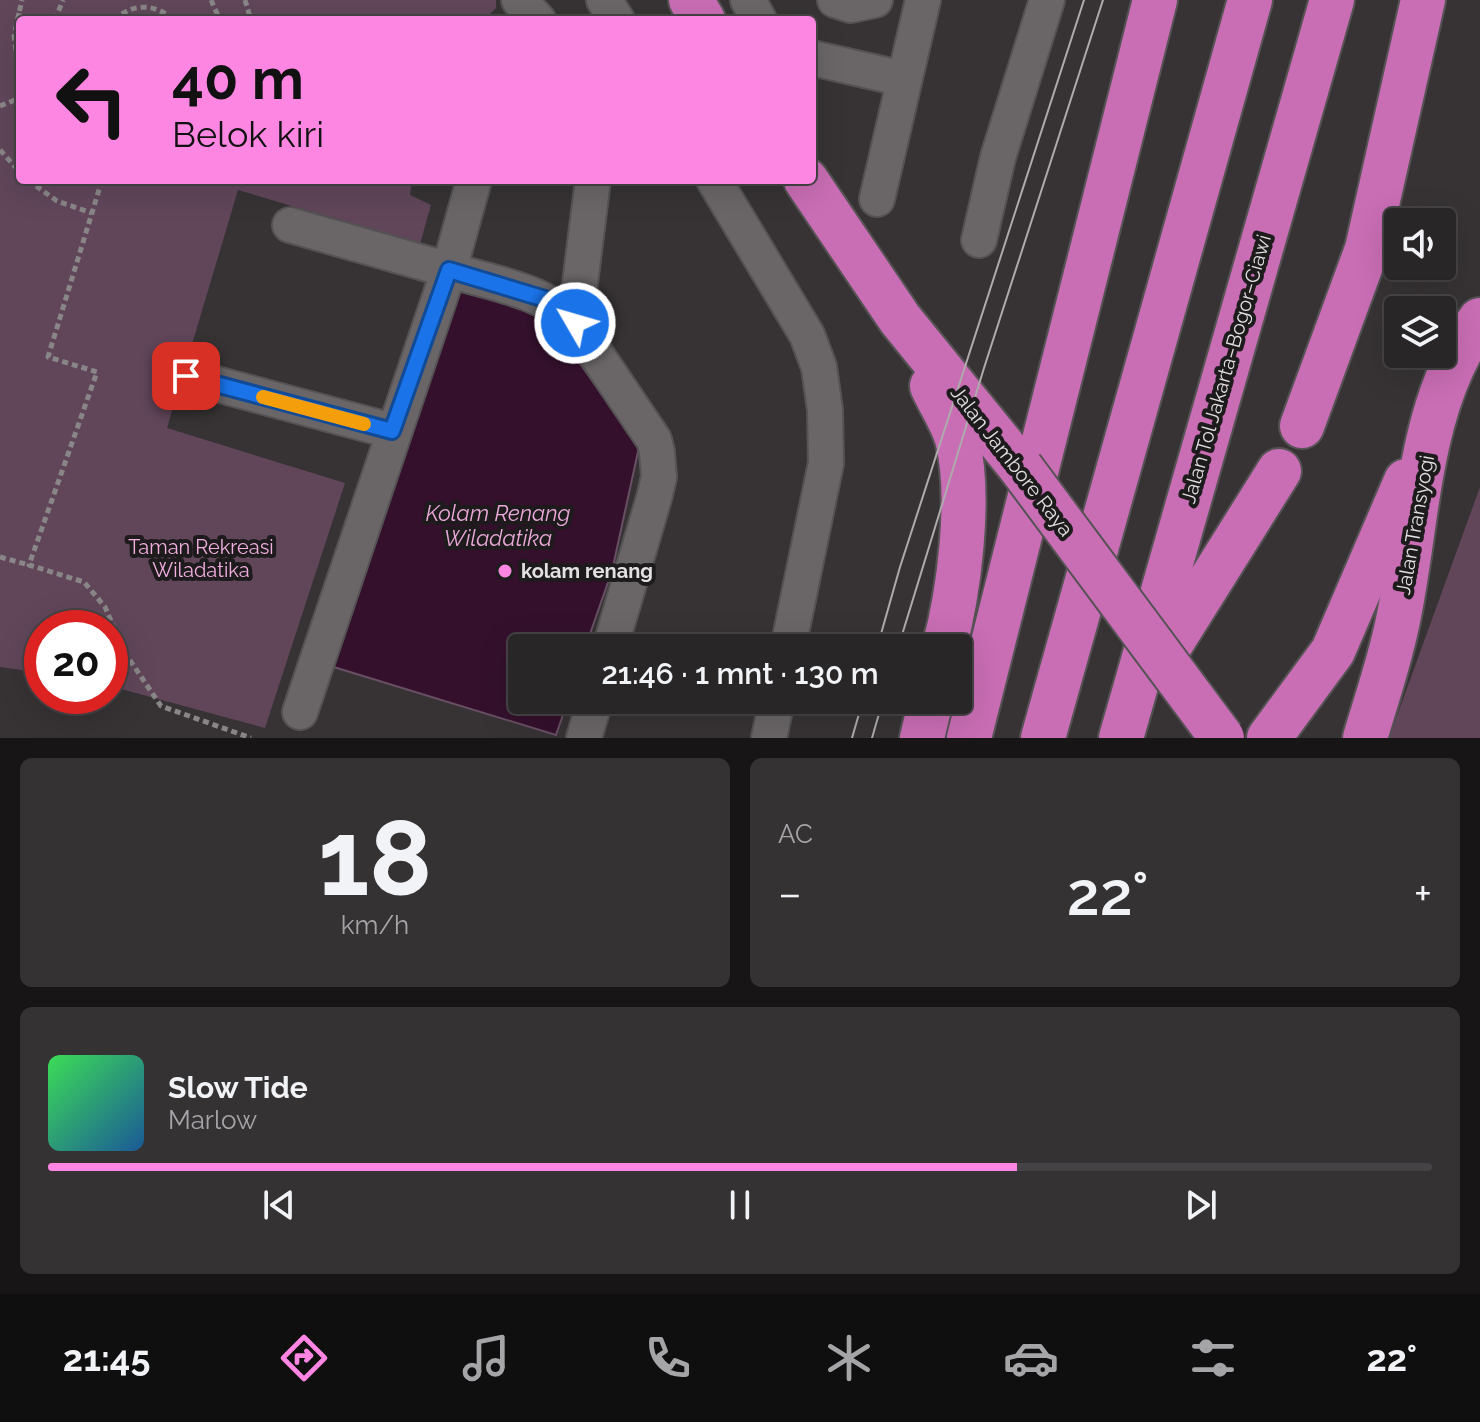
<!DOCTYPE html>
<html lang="id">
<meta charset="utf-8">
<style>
body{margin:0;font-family:Raleway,sans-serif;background:#353234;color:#f1f3f6;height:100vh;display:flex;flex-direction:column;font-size:30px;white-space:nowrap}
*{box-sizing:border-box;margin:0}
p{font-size:26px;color:#a5a5a8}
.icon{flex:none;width:44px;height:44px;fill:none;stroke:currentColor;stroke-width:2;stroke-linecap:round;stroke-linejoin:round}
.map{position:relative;height:738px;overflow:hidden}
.drawer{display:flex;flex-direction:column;gap:20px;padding:20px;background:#171516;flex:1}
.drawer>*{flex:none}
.banner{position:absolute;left:16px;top:16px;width:800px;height:168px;border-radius:8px;box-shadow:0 8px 32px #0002,0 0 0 2px #454345;background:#fd86e2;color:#111;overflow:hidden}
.fabs{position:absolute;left:1384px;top:208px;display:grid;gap:16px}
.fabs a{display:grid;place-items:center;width:72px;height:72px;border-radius:8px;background:#292628;box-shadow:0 8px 32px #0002,0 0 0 2px #454345;font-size:40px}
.speed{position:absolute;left:24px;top:610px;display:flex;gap:16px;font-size:40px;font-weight:700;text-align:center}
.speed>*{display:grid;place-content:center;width:104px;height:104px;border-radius:50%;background:#292628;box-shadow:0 8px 32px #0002,0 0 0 2px #454345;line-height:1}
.speed .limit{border:12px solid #d22;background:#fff;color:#111}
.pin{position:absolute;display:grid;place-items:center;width:68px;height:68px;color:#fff;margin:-34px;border-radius:16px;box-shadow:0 4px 12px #0006}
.me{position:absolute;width:88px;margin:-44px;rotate:308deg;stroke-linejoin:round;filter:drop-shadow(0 0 6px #0008)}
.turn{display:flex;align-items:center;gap:28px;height:168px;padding:0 24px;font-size:36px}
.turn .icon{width:104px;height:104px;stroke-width:2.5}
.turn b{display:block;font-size:56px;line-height:68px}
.big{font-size:60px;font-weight:600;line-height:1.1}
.drawer .widget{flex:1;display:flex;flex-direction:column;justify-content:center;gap:12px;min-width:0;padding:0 28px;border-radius:12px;background:#353234}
.drawer .dial{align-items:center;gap:0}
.dial b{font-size:104px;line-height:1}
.song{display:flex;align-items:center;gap:24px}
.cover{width:96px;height:96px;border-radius:12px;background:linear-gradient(135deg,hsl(130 70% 55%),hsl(210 70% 35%))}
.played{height:8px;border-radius:4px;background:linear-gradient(90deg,#fd86e2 70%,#454345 70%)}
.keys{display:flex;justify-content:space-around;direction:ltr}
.heat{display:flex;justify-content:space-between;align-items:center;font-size:44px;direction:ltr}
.drawer .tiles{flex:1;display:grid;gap:20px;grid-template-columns:1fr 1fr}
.widget:last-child{grid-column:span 2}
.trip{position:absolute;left:508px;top:634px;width:464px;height:80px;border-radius:8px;background:#292628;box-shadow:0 8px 32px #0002,0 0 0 2px #454345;font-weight:600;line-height:80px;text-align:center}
.dock{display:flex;height:128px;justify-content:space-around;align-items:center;background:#100f10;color:#a5a5a8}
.dock .icon{width:56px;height:56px}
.dock .on{color:#fd86e2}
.dock b{font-size:36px;color:#f1f3f6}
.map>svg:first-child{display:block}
.green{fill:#61465a}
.water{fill:#34102d;stroke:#684f63;stroke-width:2}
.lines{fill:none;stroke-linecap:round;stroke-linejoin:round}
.minor-casing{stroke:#555254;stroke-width:38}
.highway-casing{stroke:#555254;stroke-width:48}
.path{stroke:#898688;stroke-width:5;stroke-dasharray:6 4;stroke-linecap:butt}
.minor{stroke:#6a6668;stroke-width:34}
.highway{stroke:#c96db4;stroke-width:44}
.tram{stroke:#aeabad;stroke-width:2}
.highway-bridge-casing{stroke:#555254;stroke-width:48;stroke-linecap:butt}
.highway-bridge{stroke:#c96db4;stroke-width:44}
.route-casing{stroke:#114b97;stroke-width:20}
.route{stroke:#1a73e8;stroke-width:14}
.slow{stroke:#f59e0b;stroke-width:14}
.poi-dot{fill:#fd86e2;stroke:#1d1b1c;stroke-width:3}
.labels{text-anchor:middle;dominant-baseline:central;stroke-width:8;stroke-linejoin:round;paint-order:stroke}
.street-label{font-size:20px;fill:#e3e1e2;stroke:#1d1b1c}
.park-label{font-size:20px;fill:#f2afe0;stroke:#1d1b1c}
.poi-label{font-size:20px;font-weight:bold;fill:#e3e1e2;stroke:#1d1b1c;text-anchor:start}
.water-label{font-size:22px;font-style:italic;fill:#eba8d9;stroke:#1d1b1c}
</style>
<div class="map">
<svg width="1480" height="738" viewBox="0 0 1480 738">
<rect width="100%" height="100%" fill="#373335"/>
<!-- green -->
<g class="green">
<polygon points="0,0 496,0 496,8 484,20 20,20 20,180 412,180 410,195 431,205 420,244 238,190 167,428 345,483 265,728 110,686 110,628 42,628 42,673 0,667"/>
<polygon points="1480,487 1480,738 1389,738"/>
</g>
<!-- water -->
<polygon class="water" points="455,280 540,307 639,447 612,571 585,648 522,648 522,700 568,700 556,735 324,664"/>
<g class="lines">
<defs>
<g id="minor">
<polyline points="519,0 538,20"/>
<polyline points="604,0 617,20"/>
<polyline points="748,0 759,20"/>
<polyline points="835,0 851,5 875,0"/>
<polyline points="812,58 904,79"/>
<polyline points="714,180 807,335 819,367 825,410 826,463 788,648"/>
<polyline points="877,199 923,0"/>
<polyline points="290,225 449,270 474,180"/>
<polyline points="979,240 998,157 1047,0"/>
<polyline points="575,323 593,180"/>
<polyline points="186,376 392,431"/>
<path d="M300,712L449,270C492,283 543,290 575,323L654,440L657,452L659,477L654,498L610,648"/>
<polyline points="584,738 595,700"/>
<polyline points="769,738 777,700"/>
</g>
<g id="highway">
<polyline points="691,0 703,20"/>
<polyline points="806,180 900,319 1021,468"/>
<path d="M932,386C940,404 954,424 958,443C971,500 959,592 944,648"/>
<polyline points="1302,426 1367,249 1423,0"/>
<polyline points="1155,669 1279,471"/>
<polyline points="922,738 931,700"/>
<polyline points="969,738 1155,0"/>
<polyline points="1043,738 1250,0"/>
<polyline points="1121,738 1332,0"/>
<polyline points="1269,738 1333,651 1406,481"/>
<path d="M1365,738C1376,701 1389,663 1397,625C1419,525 1416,405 1480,320"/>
</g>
</defs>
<!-- minor casing -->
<use href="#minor" class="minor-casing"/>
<!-- highway casing -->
<use href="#highway" class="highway-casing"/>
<!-- path -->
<g class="path">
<polyline points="211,0 220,20"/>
<polyline points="245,0 251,20"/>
<polyline points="16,15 38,20"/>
<polyline points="55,20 63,0"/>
<path d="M114,20C132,3 155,3 174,20"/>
<polyline points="20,80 14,36 22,0"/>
<polyline points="0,106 20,98"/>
<polyline points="0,150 20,172"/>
<polyline points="28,180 57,201 92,213"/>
<polyline points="102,180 48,357 97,372 29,565 84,582 105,607 125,653 161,706 251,738"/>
<polyline points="0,557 29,565"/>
</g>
<!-- minor -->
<use href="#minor" class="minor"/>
<!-- highway -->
<use href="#highway" class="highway"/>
<!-- tram -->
<g class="tram">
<polyline points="877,648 900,567 1084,0"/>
<polyline points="898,648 984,368 1103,0"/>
<polyline points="852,738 863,700"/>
<polyline points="872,738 883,700"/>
</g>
<defs>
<polyline id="highway-bridge" points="1021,468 1222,738"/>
</defs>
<!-- highway-bridge casing -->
<use href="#highway-bridge" class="highway-bridge-casing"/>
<!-- highway-bridge -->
<use href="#highway-bridge" class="highway-bridge"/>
</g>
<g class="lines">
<defs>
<polyline id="route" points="186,376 392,431 449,270 545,299 575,323"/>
</defs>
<!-- route casing -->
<use href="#route" class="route-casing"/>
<!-- route -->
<use href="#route" class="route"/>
<!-- slow -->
<polyline class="slow" points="263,397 364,424"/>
</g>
<!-- markers -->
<circle class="poi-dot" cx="505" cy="571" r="8"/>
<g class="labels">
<!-- street labels -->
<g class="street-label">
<text transform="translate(1226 369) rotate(-74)">Jalan Tol Jakarta–Bogor–Ciawi</text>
<text transform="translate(1012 461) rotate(52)">Jalan Jambore Raya</text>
<text transform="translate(1415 525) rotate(-80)">Jalan Transyogi</text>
</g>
<!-- park labels -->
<g class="park-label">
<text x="201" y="547">Taman Rekreasi<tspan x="201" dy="23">Wiladatika</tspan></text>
</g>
<!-- poi labels -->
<g class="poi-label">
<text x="521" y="571">kolam renang</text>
</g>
<!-- water labels -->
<g class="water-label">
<text x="498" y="513">Kolam Renang<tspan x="498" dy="25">Wiladatika</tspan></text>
</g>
</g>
</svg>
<div class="fabs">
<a><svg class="icon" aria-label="sound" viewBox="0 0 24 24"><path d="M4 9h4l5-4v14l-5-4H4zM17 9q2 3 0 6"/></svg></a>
<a><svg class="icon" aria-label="layers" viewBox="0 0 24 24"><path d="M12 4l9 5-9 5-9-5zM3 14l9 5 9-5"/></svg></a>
</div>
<div class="speed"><div class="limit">20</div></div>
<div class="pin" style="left:186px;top:376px;background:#d93025"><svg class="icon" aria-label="arrive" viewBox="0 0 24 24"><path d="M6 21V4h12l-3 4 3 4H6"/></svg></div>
<svg class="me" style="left:575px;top:323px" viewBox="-20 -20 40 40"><circle r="17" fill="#1a73e8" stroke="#fff" stroke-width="3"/><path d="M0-11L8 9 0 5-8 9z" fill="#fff"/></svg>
<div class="trip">21:46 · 1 mnt · 130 m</div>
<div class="banner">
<div class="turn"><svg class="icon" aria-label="left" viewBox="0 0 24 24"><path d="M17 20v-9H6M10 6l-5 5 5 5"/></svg><div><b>40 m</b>Belok kiri</div></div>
</div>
</div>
<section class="drawer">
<div class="tiles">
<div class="widget dial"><b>18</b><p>km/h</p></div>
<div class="widget"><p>AC</p>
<div class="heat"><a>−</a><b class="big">22°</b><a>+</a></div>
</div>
<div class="widget">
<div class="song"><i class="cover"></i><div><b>Slow Tide</b><p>Marlow</p></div></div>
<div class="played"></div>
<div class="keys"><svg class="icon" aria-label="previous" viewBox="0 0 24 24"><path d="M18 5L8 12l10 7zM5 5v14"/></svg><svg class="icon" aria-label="pause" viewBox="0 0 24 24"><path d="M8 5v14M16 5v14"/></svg><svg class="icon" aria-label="next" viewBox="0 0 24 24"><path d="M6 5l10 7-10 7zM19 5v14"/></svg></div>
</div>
</div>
</section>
<nav class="dock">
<b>21:45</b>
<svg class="icon on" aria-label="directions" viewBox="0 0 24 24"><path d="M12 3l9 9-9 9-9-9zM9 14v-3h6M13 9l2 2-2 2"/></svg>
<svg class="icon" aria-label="music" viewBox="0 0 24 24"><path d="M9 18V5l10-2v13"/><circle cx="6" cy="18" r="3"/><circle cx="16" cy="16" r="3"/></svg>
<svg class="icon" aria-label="phone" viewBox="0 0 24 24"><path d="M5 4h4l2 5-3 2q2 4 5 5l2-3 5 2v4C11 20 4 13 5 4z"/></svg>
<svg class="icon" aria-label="climate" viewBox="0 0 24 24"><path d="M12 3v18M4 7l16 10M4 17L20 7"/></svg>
<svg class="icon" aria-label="car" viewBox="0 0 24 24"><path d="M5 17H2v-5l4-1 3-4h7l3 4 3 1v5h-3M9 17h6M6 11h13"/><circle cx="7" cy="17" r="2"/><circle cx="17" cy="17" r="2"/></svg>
<svg class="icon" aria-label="filters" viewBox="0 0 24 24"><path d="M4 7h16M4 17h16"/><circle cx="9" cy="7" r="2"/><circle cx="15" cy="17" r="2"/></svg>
<b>22°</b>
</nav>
